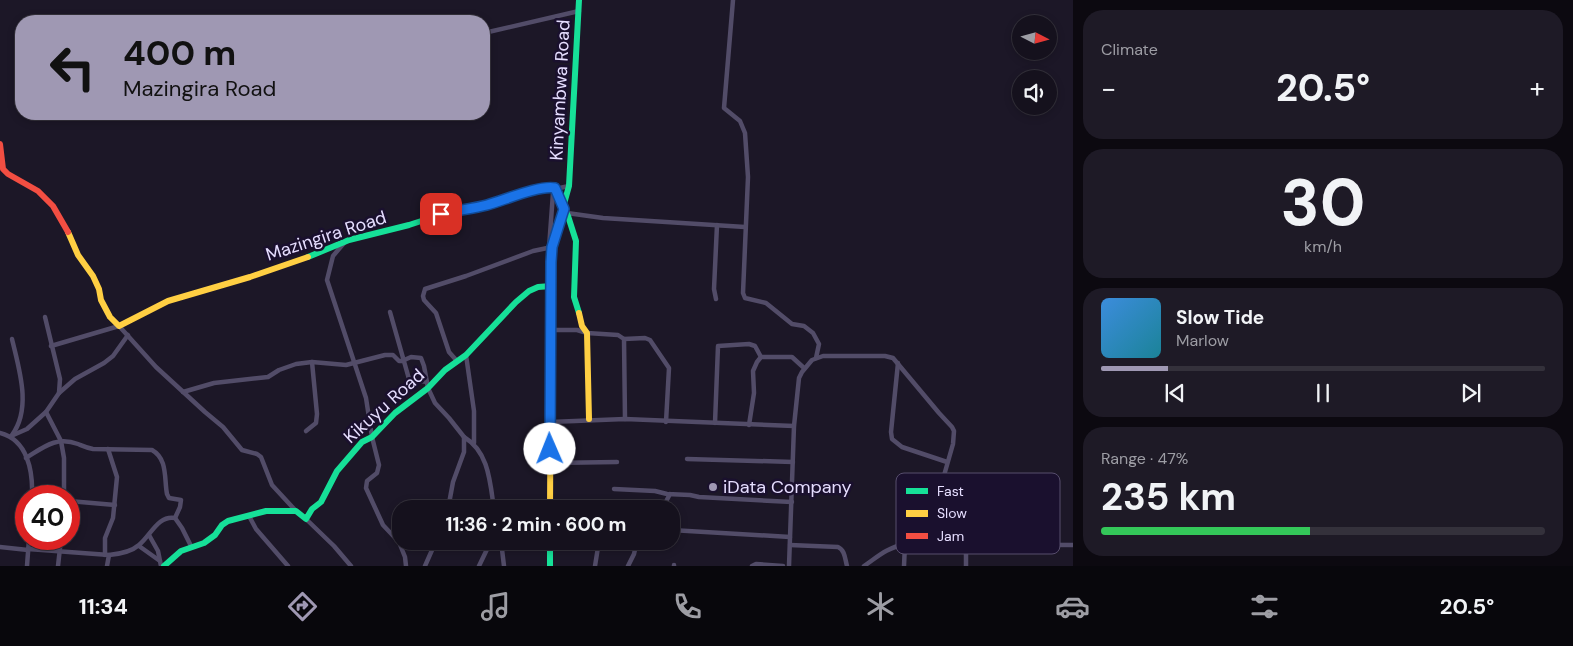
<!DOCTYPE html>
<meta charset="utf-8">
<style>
body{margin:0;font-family:"DM Sans",sans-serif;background:#1e1a26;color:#f1f3f6;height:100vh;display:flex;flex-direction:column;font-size:19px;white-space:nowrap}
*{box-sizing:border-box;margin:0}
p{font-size:16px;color:#9d9da4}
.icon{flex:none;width:28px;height:28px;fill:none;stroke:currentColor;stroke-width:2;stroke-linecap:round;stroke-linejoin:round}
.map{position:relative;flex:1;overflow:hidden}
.drawer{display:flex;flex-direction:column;gap:10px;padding:10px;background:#0c0910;width:500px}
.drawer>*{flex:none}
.hud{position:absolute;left:15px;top:15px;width:475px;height:105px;border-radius:20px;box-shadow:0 2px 8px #0003,0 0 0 1px #34313b;background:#9f98b3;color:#111;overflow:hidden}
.needle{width:32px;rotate:96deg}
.tools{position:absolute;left:1012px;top:15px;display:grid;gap:10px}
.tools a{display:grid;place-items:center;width:45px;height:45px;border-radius:50%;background:#15111d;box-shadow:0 2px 8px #0003,0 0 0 1px #34313b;font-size:25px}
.speed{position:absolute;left:15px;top:485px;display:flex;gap:10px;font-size:25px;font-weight:700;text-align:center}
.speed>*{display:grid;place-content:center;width:65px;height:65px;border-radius:50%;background:#15111d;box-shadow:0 2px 8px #0003,0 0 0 1px #34313b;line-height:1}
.speed .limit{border:8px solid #d22;background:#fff;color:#111}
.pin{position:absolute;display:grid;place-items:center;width:42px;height:42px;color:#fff;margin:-21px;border-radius:10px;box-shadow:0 2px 8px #0006}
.me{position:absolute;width:55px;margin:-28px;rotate:359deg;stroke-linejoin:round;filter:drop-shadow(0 0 4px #0008)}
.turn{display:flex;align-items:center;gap:18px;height:105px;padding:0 25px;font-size:22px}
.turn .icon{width:65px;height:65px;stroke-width:2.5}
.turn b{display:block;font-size:35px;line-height:42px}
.big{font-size:38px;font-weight:700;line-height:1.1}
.drawer .card{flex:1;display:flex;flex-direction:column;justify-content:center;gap:8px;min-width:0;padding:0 18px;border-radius:20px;background:#1e1a26}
.drawer .dial{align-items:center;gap:0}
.dial b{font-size:65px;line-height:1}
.song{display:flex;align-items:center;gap:15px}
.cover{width:60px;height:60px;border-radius:8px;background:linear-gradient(135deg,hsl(210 70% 55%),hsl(190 70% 35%))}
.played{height:5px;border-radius:2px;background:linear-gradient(90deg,#9f98b3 15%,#34313b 15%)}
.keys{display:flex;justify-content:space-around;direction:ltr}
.heat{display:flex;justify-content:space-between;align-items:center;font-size:28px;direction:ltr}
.charge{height:8px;border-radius:4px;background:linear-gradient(90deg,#34c759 47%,#34313b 0)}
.trip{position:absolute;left:392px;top:500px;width:288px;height:50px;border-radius:20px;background:#15111d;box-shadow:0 2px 8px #0003,0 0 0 1px #34313b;font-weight:700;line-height:50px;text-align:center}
.dock{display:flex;height:80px;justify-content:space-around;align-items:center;background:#08070c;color:#9d9da4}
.dock .icon{width:35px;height:35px}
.dock .on{color:#9f98b3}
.dock b{font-size:22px;color:#f1f3f6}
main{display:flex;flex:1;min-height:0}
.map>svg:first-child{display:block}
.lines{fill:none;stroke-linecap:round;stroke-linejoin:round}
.street{stroke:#524c68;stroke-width:4.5}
.fast{stroke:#16e098;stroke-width:6}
.slow{stroke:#ffcf43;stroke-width:6}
.jam{stroke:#f24e42;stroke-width:6}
.route-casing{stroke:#114b97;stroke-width:12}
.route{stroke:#1a73e8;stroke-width:9}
.poi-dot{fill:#9f98b3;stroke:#1a102e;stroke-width:2}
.labels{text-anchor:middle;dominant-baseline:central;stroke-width:5;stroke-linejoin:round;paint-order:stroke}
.street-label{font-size:18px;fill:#e6deff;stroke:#1a102e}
.poi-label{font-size:18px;fill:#e6deff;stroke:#1a102e;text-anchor:start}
.key{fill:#1a102e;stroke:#574e6d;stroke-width:1}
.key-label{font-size:14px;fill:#e6deff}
</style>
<main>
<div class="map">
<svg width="1073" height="566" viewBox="0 0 1073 566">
<rect width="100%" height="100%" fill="#1c1727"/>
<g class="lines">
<!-- street -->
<g class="street">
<polyline points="733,0 724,108 740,121 745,133 748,177 743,293 745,298 766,303 792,324 804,326 813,333 819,344 816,358"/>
<polyline points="484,33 579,11"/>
<polyline points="567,213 603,218 745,227"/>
<polyline points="344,243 333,256 327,280 366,398 372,437 379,465 377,473 367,481 366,488 383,525 399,542 405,557 406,566"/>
<polyline points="549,248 553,193 555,189 569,186"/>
<polyline points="716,299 714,289 717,225"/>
<polyline points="390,312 409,379 427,382"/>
<polyline points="550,330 577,330 587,333 618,335 624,339 625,419"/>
<polyline points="624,339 645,338 650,340 669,368 666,422"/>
<polyline points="51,346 119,326 156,367 205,412 223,427 242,450 257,454 261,457 272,485 296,511"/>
<polyline points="466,355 474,411 474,443"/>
<polyline points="457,361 449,352 436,313 424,300 423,296 425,289 466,276 533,251 552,247"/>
<polyline points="898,363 891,432 892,439 902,447 947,462"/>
<polyline points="183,392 214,383 268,377 279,370 296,364 312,362 346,365 385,355 393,355 399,361 402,361 411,357 421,358 424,366 428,388 435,403 449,418 464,437 464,452 453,482 448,509"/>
<polyline points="59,393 75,379 104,363 113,356 128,335"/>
<polyline points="46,412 61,441 64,458 64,496"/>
<polyline points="550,422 625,419 794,426"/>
<polyline points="715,423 718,346 749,344 755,346 761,357"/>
<polyline points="749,425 754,393 753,371 757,362 761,357 792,357 804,368"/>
<polyline points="306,431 316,423 317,414 312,362"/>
<path d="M0,433C28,440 33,472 32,496"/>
<path d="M12,435C32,408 19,369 12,339"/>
<polyline points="11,436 27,429 46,412 59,393 60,379 45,317"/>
<path d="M464,437C489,452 490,482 494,509"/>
<path d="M26,458C44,447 56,436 78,444C83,446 87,448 93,449L152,450C168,459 164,479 167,494L169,498L181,500L180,507L175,518"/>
<polyline points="687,459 793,462"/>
<polyline points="550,463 617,462"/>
<polyline points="614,489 655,491 667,494 690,495 699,497 792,502"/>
<polyline points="69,501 115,505"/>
<polyline points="662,509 670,494"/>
<polyline points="249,516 256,529 288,566"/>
<polyline points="306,519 334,546 351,566"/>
<polyline points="671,530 790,537"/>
<polyline points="149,535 158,551 161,566"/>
<polyline points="501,541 504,566"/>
<path d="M790,545L838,547C845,550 845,559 847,566"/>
<polyline points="139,546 160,561"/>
<polyline points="0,547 28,550"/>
<path d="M28,549L109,555C120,554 131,552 139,545C151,535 158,515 175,518L182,528L191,546"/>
<polyline points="105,555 105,538 113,518 117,477 108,449"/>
<polyline points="27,566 29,539"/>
<polyline points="58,566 61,539"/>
<polyline points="107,566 109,555"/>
<polyline points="425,566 436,541"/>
<polyline points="479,566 491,541"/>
<polyline points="595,566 599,541"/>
<polyline points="628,566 634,554 637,541"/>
<polyline points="674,566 674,565"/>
<polyline points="752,566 756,564 783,566"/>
<polyline points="789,566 794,426 799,378 802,372 812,360 823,356 885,356 893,358 939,413 952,427 954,431 953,444 943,479 938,545"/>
<path d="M864,566C880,555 885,549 905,544L1073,545"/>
<polyline points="904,566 905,544"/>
<polyline points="966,566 966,545"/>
</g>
<!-- fast -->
<g class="fast">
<polyline points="308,257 349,240 409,225 452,211 486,205 542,188 555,189 568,216 576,241 574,297 579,313"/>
<polyline points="551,342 552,247 569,186 579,0"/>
<polyline points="550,541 550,566"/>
<polyline points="164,566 181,551 204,543 215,535 222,525 228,521 266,511 296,511 306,519 312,509 321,502 337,471 362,442 372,437 395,413 428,388 445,370 466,355 516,302 529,291 538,287 551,286"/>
</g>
<!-- slow -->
<g class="slow">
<polyline points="68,232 78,255 93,276 99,289 101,300 110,317 119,326 168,301 250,277 308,257"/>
<polyline points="579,313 582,326 587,333 589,419"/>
<polyline points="550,509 551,342"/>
</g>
<!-- jam -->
<polyline class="jam" points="0,144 3,169 8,174 38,191 53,206 68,232"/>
</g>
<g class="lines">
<defs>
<path id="route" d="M441,214C457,210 472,209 487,205C505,200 539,185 555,188L564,209L552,247L551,262L550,449"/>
</defs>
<!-- route casing -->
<use href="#route" class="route-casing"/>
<!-- route -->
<use href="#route" class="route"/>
</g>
<!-- markers -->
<circle class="poi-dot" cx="713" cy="487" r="5"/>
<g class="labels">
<!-- street labels -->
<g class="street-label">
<text transform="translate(560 90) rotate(-87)">Kinyambwa Road</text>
<text transform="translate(326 236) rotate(-18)">Mazingira Road</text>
<text transform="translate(384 406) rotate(-42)">Kikuyu Road</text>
</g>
<!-- poi labels -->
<g class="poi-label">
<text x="723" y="487">iData Company</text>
</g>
</g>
<!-- legend -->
<rect x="896" y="473" width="164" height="81" rx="8" class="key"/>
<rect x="906" y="488" width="22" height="6" fill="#16e098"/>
<rect x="906" y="510" width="22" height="7" fill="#ffcf43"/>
<rect x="906" y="533" width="22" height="6" fill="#f24e42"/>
<g class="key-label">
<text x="937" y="496">Fast</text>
<text x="937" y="518">Slow</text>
<text x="937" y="541">Jam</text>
</g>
</svg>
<div class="tools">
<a><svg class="needle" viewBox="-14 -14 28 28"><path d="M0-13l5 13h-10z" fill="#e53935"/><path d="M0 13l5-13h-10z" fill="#9d9da4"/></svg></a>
<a><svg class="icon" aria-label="sound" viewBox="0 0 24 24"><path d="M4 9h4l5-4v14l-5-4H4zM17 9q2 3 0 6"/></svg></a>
</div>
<div class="speed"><div class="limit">40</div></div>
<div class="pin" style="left:441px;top:214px;background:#d93025"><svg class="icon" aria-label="arrive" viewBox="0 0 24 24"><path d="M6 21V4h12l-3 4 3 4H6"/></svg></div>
<svg class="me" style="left:550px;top:449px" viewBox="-20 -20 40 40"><circle r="19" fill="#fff"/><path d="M0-13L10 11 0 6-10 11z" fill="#1a73e8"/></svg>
<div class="trip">11:36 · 2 min · 600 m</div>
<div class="hud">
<div class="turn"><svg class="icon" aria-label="left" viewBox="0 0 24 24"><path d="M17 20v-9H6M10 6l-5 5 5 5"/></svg><div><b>400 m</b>Mazingira Road</div></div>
</div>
</div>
<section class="drawer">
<div class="card"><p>Climate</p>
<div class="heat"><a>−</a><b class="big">20.5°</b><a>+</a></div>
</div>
<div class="card dial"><b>30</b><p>km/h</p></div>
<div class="card">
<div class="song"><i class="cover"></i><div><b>Slow Tide</b><p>Marlow</p></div></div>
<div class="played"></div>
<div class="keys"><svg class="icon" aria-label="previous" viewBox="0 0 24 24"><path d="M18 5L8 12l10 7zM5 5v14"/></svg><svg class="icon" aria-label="pause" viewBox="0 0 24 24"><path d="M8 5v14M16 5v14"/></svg><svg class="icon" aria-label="next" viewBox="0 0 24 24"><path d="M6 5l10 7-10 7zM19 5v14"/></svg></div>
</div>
<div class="card"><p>Range · 47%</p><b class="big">235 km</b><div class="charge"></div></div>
</section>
</main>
<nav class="dock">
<b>11:34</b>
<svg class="icon on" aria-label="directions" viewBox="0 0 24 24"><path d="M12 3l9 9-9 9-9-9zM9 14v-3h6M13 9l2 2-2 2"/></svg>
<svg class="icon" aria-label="music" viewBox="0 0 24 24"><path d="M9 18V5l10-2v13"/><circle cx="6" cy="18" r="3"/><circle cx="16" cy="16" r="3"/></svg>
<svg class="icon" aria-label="phone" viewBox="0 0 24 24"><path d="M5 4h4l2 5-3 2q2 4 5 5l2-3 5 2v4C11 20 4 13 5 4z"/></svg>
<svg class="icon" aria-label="climate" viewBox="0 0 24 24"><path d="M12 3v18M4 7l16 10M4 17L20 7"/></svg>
<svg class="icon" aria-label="car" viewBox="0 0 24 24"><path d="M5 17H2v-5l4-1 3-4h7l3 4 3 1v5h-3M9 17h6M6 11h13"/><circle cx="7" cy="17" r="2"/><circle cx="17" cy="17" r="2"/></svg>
<svg class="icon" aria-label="filters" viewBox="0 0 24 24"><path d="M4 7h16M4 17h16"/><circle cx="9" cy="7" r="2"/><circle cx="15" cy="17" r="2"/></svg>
<b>20.5°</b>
</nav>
